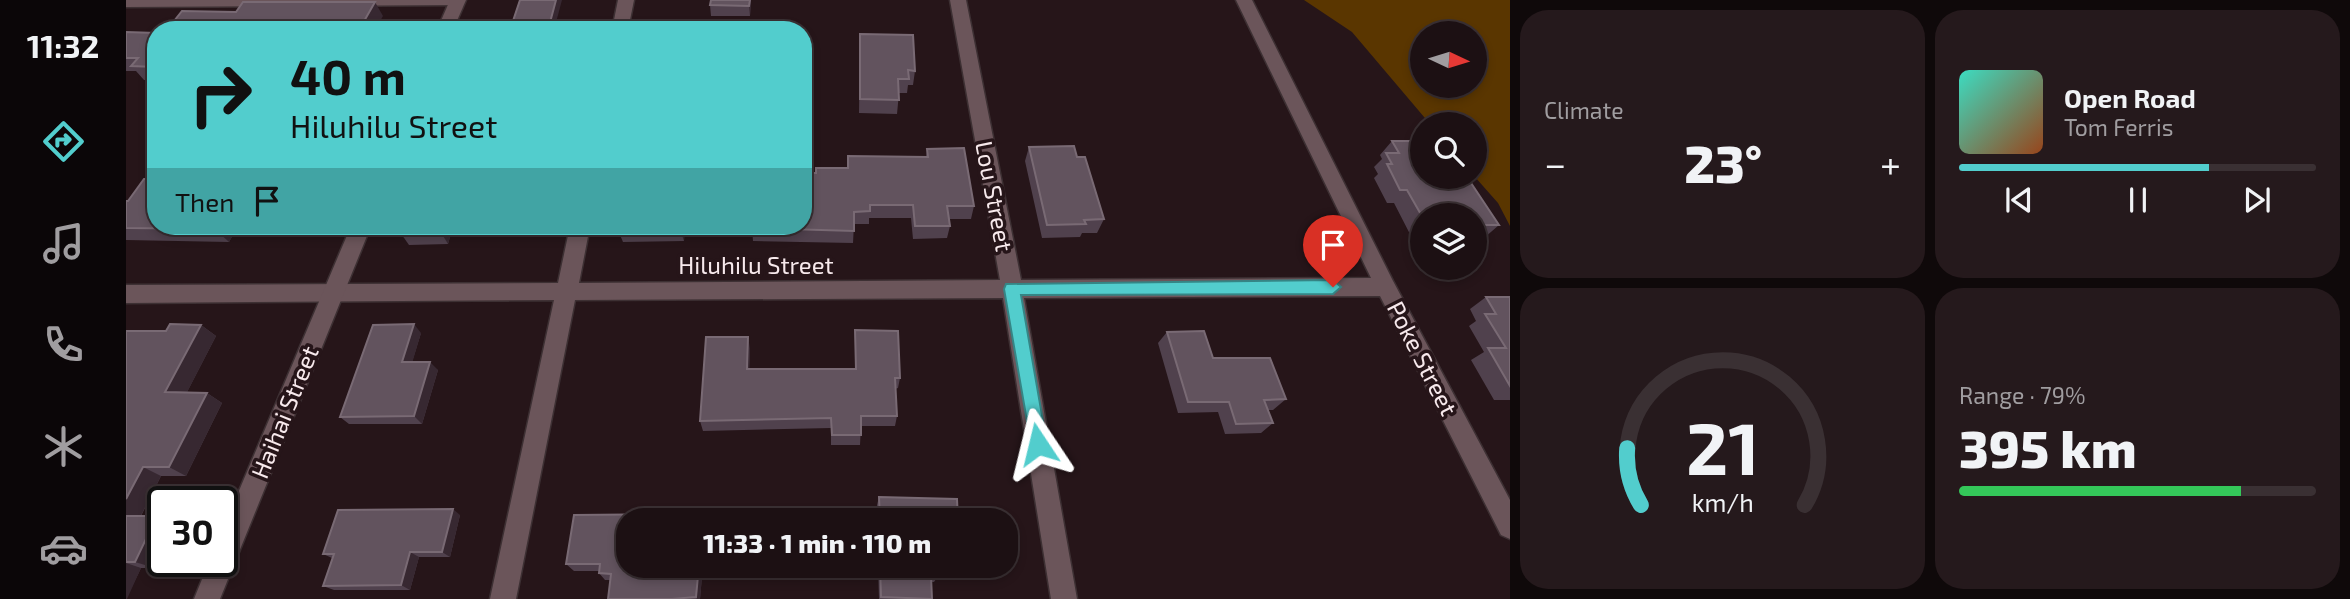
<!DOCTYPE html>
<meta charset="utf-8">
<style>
body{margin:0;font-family:"Exo 2",sans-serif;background:#25191c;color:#f1f3f6;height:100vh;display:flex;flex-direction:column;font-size:26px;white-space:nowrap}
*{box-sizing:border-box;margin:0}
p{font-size:23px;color:#a09da0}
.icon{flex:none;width:38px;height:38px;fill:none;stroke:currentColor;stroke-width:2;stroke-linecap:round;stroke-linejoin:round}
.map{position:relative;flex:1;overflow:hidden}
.sheet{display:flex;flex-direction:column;gap:10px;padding:10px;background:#0f090a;width:840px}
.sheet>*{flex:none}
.top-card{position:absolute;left:21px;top:21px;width:665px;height:214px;border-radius:28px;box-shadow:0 4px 10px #0003,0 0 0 2px #3a3033;background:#52cdcd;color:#111;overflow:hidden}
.needle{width:46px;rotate:94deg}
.buttons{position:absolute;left:1284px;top:21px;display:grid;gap:14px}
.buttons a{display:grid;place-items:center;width:77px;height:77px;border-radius:50%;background:#1c1013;box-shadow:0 4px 10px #0003,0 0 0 2px #3a3033;font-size:35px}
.speed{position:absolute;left:21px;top:486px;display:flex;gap:14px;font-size:35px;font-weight:700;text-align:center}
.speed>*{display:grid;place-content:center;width:91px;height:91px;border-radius:50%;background:#1c1013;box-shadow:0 4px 10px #0003,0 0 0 2px #3a3033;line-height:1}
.speed .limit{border:4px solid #111;border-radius:10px;background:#fff;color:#111}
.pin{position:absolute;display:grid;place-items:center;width:60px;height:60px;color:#fff;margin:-72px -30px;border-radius:50% 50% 50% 0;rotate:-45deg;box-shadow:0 0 7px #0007}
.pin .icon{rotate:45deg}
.me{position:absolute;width:77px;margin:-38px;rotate:350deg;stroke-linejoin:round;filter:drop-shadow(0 0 5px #0008)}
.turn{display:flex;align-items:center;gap:24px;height:147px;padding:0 28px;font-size:32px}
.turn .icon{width:91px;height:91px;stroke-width:2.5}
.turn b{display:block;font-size:49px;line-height:60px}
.then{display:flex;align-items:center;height:66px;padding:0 28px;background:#0003;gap:14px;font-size:26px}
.big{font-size:52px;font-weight:800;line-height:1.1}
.sheet .tile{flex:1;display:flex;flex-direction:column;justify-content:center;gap:10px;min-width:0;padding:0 24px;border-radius:28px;background:#25191c}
.sheet .dial{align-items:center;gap:0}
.dial svg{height:182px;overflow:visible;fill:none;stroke:#3a3033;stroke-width:7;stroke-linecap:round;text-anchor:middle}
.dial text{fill:#f1f3f6;stroke:none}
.song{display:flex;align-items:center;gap:21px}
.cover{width:84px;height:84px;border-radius:10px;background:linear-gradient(135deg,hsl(170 70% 55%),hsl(20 70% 35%))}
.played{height:7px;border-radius:4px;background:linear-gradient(90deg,#52cdcd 70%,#3a3033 70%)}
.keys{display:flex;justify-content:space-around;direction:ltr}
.heat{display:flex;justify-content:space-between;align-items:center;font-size:38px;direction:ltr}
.charge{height:10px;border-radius:5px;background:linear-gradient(90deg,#34c759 79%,#3a3033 0)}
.sheet .tiles{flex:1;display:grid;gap:10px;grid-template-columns:repeat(2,1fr)}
.trip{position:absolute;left:490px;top:508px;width:402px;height:70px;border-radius:28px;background:#1c1013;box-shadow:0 4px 10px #0003,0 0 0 2px #3a3033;font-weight:800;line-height:70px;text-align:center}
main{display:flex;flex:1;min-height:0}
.menu{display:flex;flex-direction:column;width:126px;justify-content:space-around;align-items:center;background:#0b0608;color:#a09da0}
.menu .icon{width:49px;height:49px}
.menu .on{color:#52cdcd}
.menu b{font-size:32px;color:#f1f3f6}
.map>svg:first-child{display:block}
.green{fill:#5a3600;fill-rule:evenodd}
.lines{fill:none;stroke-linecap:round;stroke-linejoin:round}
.minor-casing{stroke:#3d3033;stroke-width:3}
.tertiary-casing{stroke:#3d3033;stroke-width:3}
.minor{fill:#6b555a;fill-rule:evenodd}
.tertiary{fill:#6b555a;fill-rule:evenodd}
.wall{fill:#50414d}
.shaded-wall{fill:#372831}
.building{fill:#62535e;stroke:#796a74;stroke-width:2}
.route{fill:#52cdcd;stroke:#358585;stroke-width:2}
.labels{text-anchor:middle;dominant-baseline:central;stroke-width:7;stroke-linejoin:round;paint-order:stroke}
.street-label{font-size:24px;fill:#f7e9ec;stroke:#261519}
</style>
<main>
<nav class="menu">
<b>11:32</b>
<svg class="icon on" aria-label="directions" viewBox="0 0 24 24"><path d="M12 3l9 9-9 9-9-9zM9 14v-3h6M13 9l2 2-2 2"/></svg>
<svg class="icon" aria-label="music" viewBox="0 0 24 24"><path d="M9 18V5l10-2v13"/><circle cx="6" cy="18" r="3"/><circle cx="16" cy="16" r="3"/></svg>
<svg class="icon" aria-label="phone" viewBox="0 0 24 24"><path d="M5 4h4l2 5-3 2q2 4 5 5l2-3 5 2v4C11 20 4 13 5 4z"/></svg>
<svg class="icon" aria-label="climate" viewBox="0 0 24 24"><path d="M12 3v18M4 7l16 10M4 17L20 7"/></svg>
<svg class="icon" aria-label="car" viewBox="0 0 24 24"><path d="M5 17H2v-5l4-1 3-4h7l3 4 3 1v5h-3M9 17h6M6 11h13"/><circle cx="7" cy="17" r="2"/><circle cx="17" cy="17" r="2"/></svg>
</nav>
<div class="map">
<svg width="1384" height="599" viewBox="0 0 1384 599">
<rect width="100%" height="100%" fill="#261519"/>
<!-- green -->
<path class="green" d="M1178,0H1384V226L1372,203L1349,177V124H1304L1226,32ZM1297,33H1349V86H1297Z"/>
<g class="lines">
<defs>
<g id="minor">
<polygon points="0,0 339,0 331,5 0,7"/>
<polygon points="492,0 508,0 502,30 486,30"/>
<polygon points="824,0 840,0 895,280 1245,278 1110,0 1126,0 1267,281 1384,500 1384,539 1375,535 1254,296 898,298 951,599 925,599 877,298 449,300 390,599 364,599 428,300 0,303 0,285 432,283 444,226 464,226 453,283 874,280"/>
</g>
<g id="tertiary">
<polygon points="324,0 340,0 327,30 311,30"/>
<polygon points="225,226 245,226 94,599 68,599 83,562 96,562 96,531"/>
</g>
</defs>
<!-- minor casing -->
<use href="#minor" class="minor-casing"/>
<!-- tertiary casing -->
<use href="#tertiary" class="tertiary-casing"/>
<!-- minor -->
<use href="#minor" class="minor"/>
<!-- tertiary -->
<use href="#tertiary" class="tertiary"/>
</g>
<!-- wall -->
<g class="wall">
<polygon points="625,0 624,16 585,16 584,5"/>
<polygon points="0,32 30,33 30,80 18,80 10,71 0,71"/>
<polygon points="734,34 789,71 787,85 782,85 781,93 773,93 771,114 733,113"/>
<polygon points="1266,141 1373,225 1358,238 1349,238 1349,215 1297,215 1297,238 1286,238 1268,203 1261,203 1248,178 1252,174 1248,167 1256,159 1254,155"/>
<polygon points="903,147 951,157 978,219 971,233 956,233 954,237 916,238 899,161"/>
<polygon points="801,149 848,206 845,219 823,219 824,226 821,238 787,239 785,218 743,218 743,224 728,224 727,243 627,241 626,228 690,173 722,168 722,156 800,157"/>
<polygon points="22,179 112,226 103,242 0,240 0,201 2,201"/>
<polygon points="327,226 322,244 283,245 276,235"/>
<polygon points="559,226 558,241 497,242 492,230"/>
<polygon points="1360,297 1384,297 1384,400 1368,400 1345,360 1358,352 1343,326 1350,321 1344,309"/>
<polygon points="75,325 90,336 61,392 81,393 96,403 60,476 35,476 15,516 31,516 37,518 37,551 29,568 15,568 0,599 0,331 40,331"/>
<polygon points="729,330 774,378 772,388 769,389 771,416 769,426 735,426 734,445 705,445 705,428 577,431 574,421 624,348 623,369 729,369"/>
<polygon points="1041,332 1160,399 1147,410 1142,410 1147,423 1135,433 1099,434 1092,412 1052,413 1032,343"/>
<polygon points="295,333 286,362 312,370 296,424 223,424 214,417"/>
<polygon points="753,497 832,520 752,520 751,505"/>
<polygon points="555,514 557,520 502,520 502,565 577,565 574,599 482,599 484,580 479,580 473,573 473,571 448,571 440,564 448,515"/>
<polygon points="334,515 324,557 293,557 284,590 208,590 197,586 206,558 197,554"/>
<polygon points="752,565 814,565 813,567 811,567 812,576 808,582 806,582 806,599 753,599"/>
</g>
<!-- shaded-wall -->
<g class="shaded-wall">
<polygon points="430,0 436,0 428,30 422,30"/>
<polygon points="624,0 625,0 624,16 623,6"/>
<polygon points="249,2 257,16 249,30 233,30"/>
<polygon points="91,226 112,226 103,242 89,229"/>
<polygon points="318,226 327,226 322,244 316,234"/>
<polygon points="555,226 559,226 558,241 554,229"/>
<polygon points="288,324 295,333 284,370 276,362"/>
<polygon points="75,325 90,336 56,402 39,392"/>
<polygon points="622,337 624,348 623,380 621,369"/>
<polygon points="304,362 312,370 296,424 288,416"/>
<polygon points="81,393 96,403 60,476 43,467"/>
<polygon points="17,467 35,476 11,523 0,519 0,499"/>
<polygon points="327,509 334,515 324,557 316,552"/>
<polygon points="31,516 37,518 37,551 29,568 9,562"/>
<polygon points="284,552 293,557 284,590 275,585"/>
<polygon points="0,563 15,568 1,599 0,599"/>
<polygon points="573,565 577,565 574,599 571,599 570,597"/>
</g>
<!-- building -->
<g class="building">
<polygon points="394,0 430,0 422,30 384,30"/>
<polygon points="585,0 624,0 623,6 584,5"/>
<polygon points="117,2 249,2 233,30 41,30 56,11 110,12"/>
<polygon points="0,32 30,33 30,67 5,66 12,58 0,58"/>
<polygon points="734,34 787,35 789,71 782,70 783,79 772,79 773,100 734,99"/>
<polygon points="1266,141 1297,141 1297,177 1341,177 1373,225 1349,225 1349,215 1297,215 1297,218 1281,190 1274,190 1261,164 1266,164 1260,153 1273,153"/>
<polygon points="948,146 951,157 959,157 978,219 958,220 960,224 921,225 903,147"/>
<polygon points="838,148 848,206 821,206 824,226 789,226 787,205 744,205 744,211 728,212 728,231 626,228 626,226 677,226 677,173 690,173 690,168 722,168 722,156 802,157 801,149"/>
<polygon points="30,167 30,226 91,226 89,229 0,228 0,201 2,201 18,179 22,179"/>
<polygon points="280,226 318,226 316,234 276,235"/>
<polygon points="493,226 555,226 554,229 492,230"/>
<polygon points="1360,297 1384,297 1384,386 1362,348 1380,348 1359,314 1370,314"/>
<polygon points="44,324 75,325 39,392 81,393 43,467 17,467 0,499 0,331 40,331"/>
<polygon points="288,324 276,362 304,362 288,416 214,417 247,325"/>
<polygon points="729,330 772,331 774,378 769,378 771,416 735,416 735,435 706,435 705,418 574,421 580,337 622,337 621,369 730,369"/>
<polygon points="1078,331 1087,358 1144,358 1160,399 1138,400 1147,423 1110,424 1103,402 1062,402 1041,332"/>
<polygon points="753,497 831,499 832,520 754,520"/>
<polygon points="327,509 316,552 284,552 275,585 197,586 208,554 197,554 212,510"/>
<polygon points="555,514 554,520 502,520 502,565 573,565 570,597 546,599 482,599 485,574 473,573 474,564 440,564 448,515"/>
<polygon points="0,516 31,516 9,562 0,562"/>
<polygon points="754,565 811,565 812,576 805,576 806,599 755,597"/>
</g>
<!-- route -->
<polygon class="route" points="1207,280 1215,287 1207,294 895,295 921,444 918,450 912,452 906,450 878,289 880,284"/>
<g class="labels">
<!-- street labels -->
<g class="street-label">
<text transform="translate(869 196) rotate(79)">Lou Street</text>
<text x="630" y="264">Hiluhilu Street</text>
<text transform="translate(1297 358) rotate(63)">Poke Street</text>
<text transform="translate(158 412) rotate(-68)">Haihai Street</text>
</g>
</g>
</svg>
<div class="buttons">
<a><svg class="needle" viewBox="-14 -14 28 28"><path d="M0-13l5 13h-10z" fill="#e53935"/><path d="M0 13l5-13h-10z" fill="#a09da0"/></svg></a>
<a><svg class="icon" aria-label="search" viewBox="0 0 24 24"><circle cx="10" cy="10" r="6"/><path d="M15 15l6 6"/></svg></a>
<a><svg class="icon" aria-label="layers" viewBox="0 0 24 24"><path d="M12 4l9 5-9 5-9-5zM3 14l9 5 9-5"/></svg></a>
</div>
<div class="speed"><div class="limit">30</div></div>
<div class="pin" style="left:1207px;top:287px;background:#d93025"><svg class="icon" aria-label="arrive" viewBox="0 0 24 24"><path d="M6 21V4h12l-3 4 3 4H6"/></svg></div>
<svg class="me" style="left:912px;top:444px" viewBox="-20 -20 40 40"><path d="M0-17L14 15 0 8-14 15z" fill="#52cdcd" stroke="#fff" stroke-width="4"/></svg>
<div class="trip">11:33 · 1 min · 110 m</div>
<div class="top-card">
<div class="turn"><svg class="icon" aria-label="right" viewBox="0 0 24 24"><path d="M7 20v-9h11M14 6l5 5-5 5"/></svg><div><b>40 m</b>Hiluhilu Street</div></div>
<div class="then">Then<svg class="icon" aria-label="arrive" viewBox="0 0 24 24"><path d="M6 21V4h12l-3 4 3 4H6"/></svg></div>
</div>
</div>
<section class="sheet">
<div class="tiles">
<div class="tile"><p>Climate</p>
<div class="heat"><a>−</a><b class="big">23°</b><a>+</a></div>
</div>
<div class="tile">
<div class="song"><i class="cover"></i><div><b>Open Road</b><p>Tom Ferris</p></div></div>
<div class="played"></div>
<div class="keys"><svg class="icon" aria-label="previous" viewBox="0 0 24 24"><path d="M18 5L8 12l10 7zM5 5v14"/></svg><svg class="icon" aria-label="pause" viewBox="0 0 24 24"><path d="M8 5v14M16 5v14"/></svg><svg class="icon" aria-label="next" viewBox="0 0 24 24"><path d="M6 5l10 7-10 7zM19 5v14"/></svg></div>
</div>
<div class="tile dial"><svg viewBox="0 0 100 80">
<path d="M14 69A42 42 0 1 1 86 69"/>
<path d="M14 69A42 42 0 0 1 8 44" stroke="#52cdcd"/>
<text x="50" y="56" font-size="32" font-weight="700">21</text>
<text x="50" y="72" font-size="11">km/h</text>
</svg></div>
<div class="tile"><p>Range · 79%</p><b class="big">395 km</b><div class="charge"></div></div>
</div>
</section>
</main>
